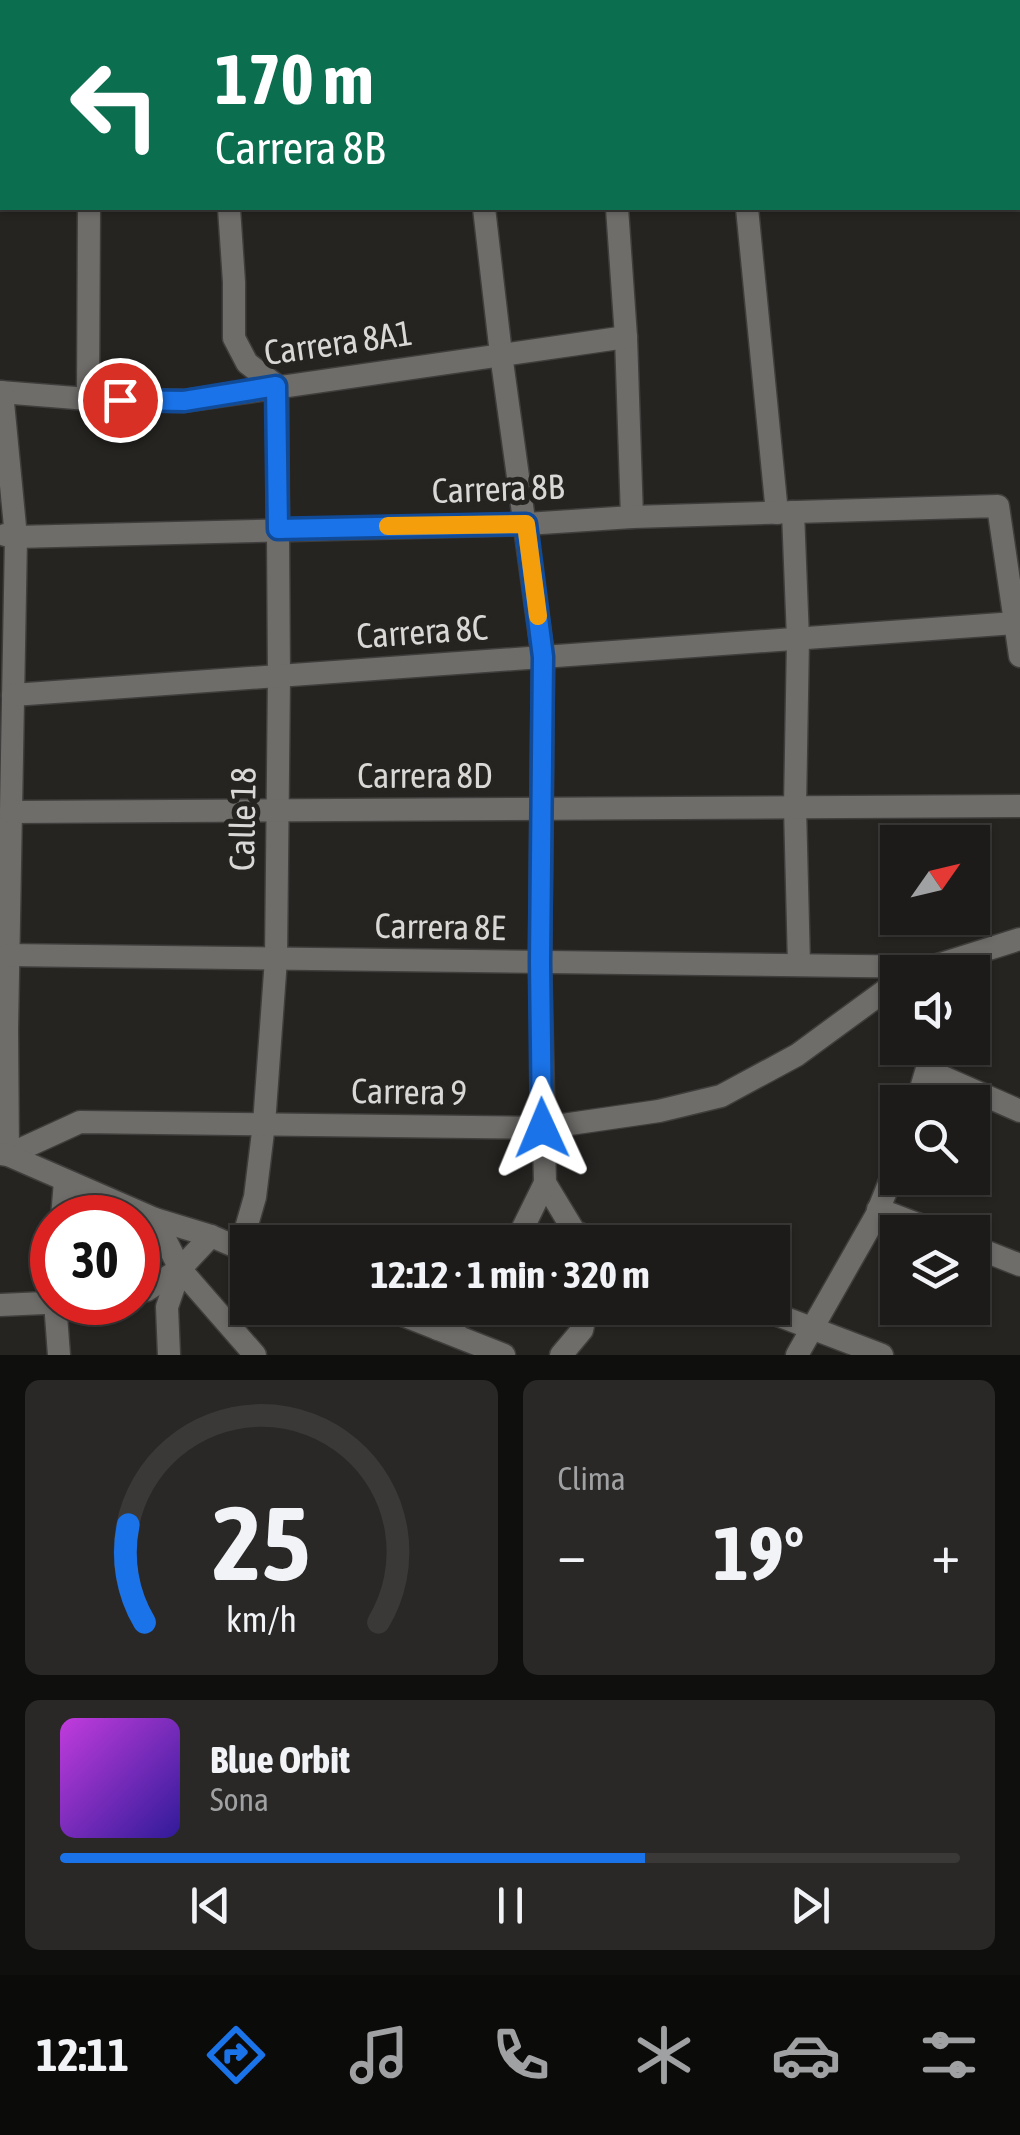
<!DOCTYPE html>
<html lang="es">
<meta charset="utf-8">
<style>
body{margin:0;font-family:"Asap Condensed",sans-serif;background:#292826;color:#f1f3f6;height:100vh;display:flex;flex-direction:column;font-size:38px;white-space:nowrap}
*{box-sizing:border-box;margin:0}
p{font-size:32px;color:#a0a1a2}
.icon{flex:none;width:55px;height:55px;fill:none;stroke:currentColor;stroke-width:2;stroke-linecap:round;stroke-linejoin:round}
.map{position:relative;height:1355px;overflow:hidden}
.drawer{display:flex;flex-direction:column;gap:25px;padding:25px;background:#0f0f0e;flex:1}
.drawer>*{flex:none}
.banner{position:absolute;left:0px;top:0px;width:1020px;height:210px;box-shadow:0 2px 8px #0004,0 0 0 2px #3a3938;background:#0b6e4f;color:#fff;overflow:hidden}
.needle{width:65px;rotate:56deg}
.tools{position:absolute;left:880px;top:825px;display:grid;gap:20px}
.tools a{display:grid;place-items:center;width:110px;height:110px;border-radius:0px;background:#1c1b19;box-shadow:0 2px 8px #0004,0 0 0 2px #3a3938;font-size:50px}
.speed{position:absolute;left:30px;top:1195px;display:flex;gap:20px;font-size:50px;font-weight:700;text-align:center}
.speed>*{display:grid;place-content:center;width:130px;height:130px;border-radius:50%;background:#1c1b19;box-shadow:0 2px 8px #0004,0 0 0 2px #3a3938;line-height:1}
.speed .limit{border:15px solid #d22;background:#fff;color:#111}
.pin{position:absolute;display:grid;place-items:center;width:85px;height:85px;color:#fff;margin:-42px;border:5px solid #fff;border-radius:50%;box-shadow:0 2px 10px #0007}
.me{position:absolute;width:110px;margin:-55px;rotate:359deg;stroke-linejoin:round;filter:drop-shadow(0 0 8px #0008)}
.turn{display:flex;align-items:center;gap:35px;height:210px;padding:0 50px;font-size:45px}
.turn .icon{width:130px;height:130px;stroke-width:2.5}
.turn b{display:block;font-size:70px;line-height:85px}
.big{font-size:75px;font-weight:700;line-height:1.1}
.drawer .tile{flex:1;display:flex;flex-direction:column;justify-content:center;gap:15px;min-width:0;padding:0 35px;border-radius:15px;background:#292826}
.drawer .dial{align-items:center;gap:0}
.dial svg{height:260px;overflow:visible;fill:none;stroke:#3a3938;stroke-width:7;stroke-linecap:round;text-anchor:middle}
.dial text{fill:#f1f3f6;stroke:none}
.song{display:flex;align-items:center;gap:30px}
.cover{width:120px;height:120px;border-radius:15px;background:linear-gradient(135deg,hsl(290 70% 55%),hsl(250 70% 35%))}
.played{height:10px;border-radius:5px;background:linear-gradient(90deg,#1a73e8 65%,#3a3938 65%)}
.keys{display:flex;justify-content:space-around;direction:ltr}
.heat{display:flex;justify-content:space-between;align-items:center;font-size:55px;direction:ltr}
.drawer .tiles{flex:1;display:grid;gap:25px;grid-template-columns:1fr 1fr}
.tile:last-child{grid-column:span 2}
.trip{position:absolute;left:230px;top:1225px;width:560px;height:100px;border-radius:0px;background:#1c1b19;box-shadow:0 2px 8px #0004,0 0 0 2px #3a3938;font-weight:700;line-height:100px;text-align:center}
.tabs{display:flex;height:160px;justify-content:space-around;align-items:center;background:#0b0b0a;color:#a0a1a2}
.tabs .icon{width:70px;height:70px}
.tabs .on{color:#1a73e8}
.tabs b{font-size:45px;color:#f1f3f6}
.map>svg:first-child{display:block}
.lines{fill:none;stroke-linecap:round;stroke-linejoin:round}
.street-casing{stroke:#3f3e3c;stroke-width:25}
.street{stroke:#6e6d6a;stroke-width:22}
.route-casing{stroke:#114b97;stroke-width:25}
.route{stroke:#1a73e8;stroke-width:18}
.slow{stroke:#f59e0b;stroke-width:18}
.labels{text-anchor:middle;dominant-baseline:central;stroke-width:10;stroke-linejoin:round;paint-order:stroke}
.street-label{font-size:35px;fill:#d9d8d6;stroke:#252421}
</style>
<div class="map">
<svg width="1020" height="1355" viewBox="0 0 1020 1355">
<rect width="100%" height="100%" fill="#252421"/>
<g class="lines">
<defs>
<g id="street">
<polyline points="367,0 367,2"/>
<polyline points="601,0 601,2"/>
<polyline points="802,0 809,2"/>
<polyline points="91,2 91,0"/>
<polyline points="234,2 234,0"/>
<polyline points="1018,47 1020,48"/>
<polyline points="229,208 234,282 234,338 247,363 277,386 279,677 276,959 264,1124 255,1197 240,1249"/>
<polyline points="484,208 501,354 543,657 540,962 545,1183 574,1231 596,1242"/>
<polyline points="617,208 626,337 632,517"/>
<polyline points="747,208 777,513"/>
<polyline points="0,392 88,399 184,401 626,337"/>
<polyline points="2,392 16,537 7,1029 8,1155 80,1122 542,1128 659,1111 721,1096 797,1055 898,981"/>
<polyline points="88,399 89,208"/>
<polyline points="793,512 798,639 795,807 799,965"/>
<polyline points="5,535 16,537 526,524 632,517 998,506 1020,656"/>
<polyline points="13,695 1015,623"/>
<polyline points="11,812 1020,806"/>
<polyline points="8,955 932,967"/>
<polyline points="919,971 1020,939"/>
<polyline points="927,1070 1020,1111"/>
<polyline points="917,1102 933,1048"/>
<polyline points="0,1154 8,1155 155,1219 211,1236 248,1252"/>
<polyline points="878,1209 938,1232"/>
<polyline points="62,1218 65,1181"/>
<polyline points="155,1219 180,1269 255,1355"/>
<polyline points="516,1242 545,1183"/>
<polyline points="972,1246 1020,1265"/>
<polyline points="138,1292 147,1290 180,1269"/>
<polyline points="55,1302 59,1355"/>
<polyline points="0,1305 67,1302"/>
<polyline points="385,1308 504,1355"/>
<polyline points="759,1308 882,1355"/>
<polyline points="438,1329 480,1308"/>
<polyline points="169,1355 167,1307 180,1269 211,1236"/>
<polyline points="561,1355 582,1330 587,1308"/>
<polyline points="797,1355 876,1216 898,1161"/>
</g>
</defs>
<!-- street casing -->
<use href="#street" class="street-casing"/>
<!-- street -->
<use href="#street" class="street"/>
</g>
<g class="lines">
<defs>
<polyline id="route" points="120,400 184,401 276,386 278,529 526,524 543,657 540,962 542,1128"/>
</defs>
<!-- route casing -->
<use href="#route" class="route-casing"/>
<!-- route -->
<use href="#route" class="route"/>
<!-- slow -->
<polyline class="slow" points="388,526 526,524 538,616"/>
</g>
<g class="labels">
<!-- street labels -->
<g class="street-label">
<text transform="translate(338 342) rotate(-8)">Carrera 8A1</text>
<text transform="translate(498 488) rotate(-2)">Carrera 8B</text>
<text transform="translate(422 631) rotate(-4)">Carrera 8C</text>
<text x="425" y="775">Carrera 8D</text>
<text transform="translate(242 819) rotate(-89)">Calle 18</text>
<text transform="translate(440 926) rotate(1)">Carrera 8E</text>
<text transform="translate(409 1091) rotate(1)">Carrera 9</text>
</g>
</g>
</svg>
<div class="tools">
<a><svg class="needle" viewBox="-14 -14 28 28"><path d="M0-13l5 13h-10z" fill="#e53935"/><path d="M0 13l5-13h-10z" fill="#a0a1a2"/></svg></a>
<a><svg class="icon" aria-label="sound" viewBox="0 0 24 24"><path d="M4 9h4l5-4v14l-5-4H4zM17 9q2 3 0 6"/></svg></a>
<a><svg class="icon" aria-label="search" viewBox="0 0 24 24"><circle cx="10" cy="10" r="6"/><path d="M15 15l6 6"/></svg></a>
<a><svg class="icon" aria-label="layers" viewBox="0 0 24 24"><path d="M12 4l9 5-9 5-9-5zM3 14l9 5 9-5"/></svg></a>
</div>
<div class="speed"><div class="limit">30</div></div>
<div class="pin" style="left:120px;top:400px;background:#d93025"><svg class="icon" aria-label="arrive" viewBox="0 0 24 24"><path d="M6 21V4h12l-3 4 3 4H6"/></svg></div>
<svg class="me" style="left:542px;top:1128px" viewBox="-20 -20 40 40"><path d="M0-17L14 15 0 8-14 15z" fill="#1a73e8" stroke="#fff" stroke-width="4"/></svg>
<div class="trip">12:12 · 1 min · 320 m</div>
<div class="banner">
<div class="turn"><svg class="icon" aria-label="left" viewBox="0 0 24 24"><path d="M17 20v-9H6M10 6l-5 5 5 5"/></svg><div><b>170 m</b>Carrera 8B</div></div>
</div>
</div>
<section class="drawer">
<div class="tiles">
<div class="tile dial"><svg viewBox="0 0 100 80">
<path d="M14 69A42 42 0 1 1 86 69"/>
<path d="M14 69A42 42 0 0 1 9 39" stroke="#1a73e8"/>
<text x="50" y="56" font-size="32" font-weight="700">25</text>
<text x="50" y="72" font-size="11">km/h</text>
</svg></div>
<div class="tile"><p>Clima</p>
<div class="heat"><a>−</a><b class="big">19°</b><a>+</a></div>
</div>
<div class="tile">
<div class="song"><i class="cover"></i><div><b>Blue Orbit</b><p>Sona</p></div></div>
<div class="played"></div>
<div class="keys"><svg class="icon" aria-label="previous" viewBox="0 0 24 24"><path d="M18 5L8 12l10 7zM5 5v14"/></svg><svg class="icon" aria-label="pause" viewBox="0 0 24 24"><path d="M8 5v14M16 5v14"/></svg><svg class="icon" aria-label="next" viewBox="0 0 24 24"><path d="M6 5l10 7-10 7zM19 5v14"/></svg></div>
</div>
</div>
</section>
<nav class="tabs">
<b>12:11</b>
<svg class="icon on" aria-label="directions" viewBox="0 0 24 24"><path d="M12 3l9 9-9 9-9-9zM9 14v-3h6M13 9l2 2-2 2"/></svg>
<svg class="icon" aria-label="music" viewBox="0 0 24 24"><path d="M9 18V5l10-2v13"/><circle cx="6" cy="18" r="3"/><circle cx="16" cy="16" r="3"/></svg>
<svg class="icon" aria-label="phone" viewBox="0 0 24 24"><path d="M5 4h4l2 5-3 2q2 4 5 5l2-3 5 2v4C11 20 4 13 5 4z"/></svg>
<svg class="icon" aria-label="climate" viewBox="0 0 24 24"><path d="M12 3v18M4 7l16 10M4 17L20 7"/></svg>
<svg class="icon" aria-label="car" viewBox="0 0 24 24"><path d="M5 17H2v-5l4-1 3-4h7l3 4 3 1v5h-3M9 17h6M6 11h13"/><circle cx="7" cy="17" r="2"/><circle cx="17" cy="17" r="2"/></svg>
<svg class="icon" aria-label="filters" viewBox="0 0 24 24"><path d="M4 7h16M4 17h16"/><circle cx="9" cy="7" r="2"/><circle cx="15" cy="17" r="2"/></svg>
</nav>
